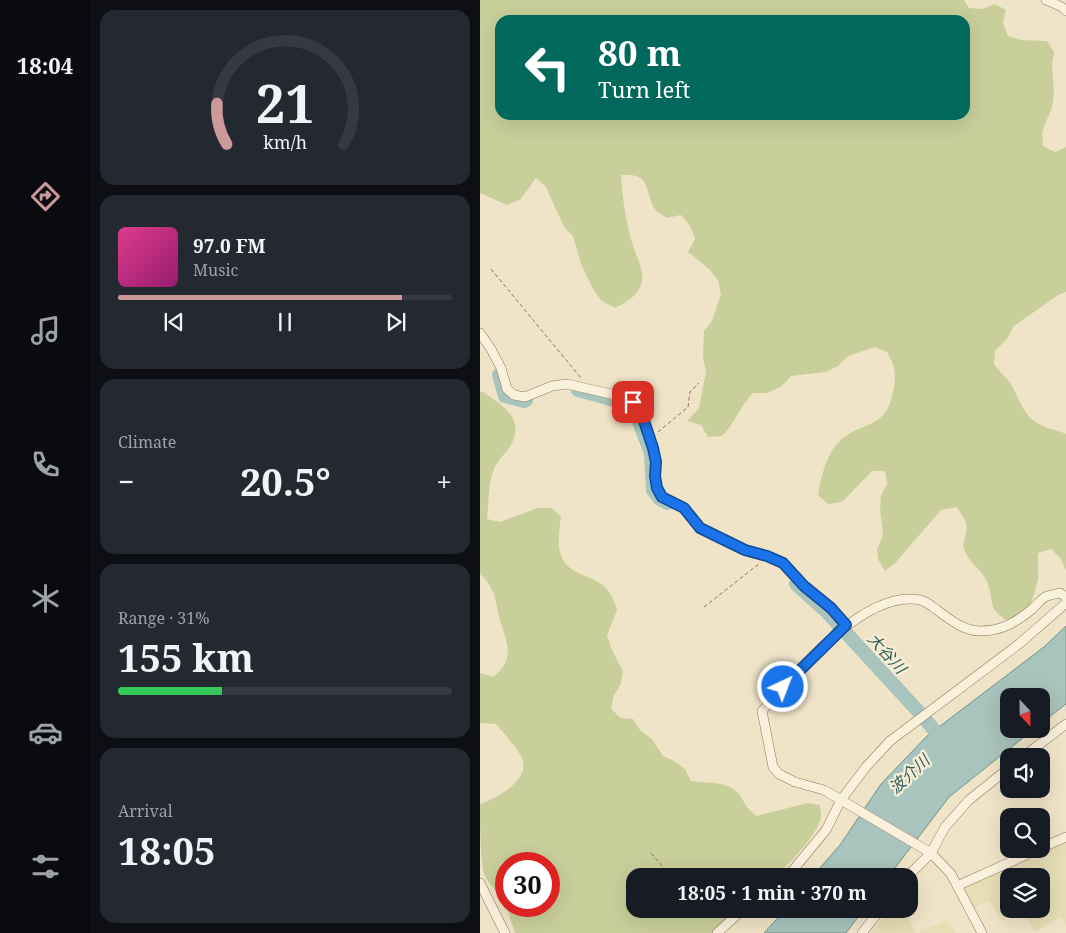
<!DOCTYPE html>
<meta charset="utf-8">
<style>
body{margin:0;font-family:"Noto Serif","Noto Sans JP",serif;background:#242831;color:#f1f3f6;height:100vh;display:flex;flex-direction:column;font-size:19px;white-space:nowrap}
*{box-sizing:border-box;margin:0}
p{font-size:16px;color:#9ea1a6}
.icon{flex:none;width:28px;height:28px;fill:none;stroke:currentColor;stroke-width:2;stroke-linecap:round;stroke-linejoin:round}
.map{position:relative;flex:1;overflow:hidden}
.panel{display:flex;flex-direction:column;gap:10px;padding:10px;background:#0d0f14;width:390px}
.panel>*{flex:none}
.top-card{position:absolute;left:15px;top:15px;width:475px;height:105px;border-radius:15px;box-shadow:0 5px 20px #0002;background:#00695c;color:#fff;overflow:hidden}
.needle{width:32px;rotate:158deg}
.fabs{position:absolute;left:520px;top:688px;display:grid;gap:10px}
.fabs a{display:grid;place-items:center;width:50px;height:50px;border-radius:10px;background:#171b24;box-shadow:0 5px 20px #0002;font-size:25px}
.speed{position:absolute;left:15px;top:852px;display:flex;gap:10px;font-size:25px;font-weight:700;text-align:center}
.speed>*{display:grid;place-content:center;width:65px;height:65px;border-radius:50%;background:#171b24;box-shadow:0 5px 20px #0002;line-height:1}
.speed .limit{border:8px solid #d22;background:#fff;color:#111}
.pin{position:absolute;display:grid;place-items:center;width:42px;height:42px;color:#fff;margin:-21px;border-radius:10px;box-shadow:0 2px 8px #0006}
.me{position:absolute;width:55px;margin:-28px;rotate:43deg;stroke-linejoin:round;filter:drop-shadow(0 0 4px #0008)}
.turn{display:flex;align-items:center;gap:18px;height:105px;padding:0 20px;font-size:22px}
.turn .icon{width:65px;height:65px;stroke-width:2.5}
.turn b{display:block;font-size:35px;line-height:42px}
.big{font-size:38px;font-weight:700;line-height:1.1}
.panel .tile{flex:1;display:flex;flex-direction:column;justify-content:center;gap:8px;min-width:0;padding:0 18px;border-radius:15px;background:#242831}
.panel .dial{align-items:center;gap:0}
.dial svg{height:130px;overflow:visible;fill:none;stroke:#363941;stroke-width:7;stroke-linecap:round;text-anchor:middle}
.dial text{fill:#f1f3f6;stroke:none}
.song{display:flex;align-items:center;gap:15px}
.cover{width:60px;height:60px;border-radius:8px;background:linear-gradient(135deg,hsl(330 70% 55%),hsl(320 70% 35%))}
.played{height:5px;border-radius:2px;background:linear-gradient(90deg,#cc999b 85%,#363941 85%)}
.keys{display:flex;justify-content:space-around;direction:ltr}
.heat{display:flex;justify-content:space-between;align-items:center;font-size:28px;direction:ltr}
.charge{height:8px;border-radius:4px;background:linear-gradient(90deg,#34c759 31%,#363941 0)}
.trip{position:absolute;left:146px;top:868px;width:292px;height:50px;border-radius:15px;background:#171b24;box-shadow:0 5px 20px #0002;font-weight:700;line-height:50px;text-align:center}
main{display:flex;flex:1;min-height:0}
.tab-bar{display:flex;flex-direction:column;width:90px;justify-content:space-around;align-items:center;background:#090b0e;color:#9ea1a6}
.tab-bar .icon{width:35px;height:35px}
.tab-bar .active{color:#cc999b}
.tab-bar b{font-size:22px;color:#f1f3f6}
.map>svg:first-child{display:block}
.farmland{fill:#e6deb5;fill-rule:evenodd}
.green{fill:#c9cf9b;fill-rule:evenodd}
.water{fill:#a9c4bc;stroke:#6f938a}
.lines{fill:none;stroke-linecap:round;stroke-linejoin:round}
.river{stroke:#a9c4bc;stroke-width:14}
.minor-casing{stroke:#8d765c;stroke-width:10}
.path{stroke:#8d765c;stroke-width:1;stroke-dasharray:4 2.5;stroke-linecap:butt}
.minor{stroke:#faf1dc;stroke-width:9}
.route-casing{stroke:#114b97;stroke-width:12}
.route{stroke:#1a73e8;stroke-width:9}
.labels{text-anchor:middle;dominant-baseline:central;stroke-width:4.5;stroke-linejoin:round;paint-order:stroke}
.water-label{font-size:16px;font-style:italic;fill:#2f5d5a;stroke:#f7eed8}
</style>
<main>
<nav class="tab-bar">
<b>18:04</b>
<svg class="icon active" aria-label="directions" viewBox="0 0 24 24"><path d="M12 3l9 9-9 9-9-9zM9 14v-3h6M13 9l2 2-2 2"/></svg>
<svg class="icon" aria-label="music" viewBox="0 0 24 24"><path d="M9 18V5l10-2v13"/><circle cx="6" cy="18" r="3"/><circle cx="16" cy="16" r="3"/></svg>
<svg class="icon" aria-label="phone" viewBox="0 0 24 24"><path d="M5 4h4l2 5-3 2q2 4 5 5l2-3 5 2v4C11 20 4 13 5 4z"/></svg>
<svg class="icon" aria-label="climate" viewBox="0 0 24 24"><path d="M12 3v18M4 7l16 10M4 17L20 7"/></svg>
<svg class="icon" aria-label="car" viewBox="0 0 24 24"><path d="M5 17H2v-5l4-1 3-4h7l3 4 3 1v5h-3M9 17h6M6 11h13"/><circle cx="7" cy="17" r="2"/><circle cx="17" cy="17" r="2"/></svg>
<svg class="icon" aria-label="filters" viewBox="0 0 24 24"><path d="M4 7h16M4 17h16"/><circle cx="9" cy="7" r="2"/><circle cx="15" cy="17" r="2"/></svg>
</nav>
<section class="panel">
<div class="tile dial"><svg viewBox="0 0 100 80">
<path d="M14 69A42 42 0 1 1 86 69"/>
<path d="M14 69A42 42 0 0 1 8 44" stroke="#cc999b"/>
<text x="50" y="56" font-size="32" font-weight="700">21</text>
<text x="50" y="72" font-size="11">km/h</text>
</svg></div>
<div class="tile">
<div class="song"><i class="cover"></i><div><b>97.0 FM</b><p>Music</p></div></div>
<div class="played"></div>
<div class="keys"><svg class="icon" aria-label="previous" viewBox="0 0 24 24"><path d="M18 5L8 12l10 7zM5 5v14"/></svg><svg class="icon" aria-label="pause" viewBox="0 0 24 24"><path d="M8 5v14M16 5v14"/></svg><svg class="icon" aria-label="next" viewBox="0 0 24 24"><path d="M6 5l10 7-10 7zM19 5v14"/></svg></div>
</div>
<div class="tile"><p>Climate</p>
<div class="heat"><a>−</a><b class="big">20.5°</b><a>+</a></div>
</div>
<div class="tile"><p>Range · 31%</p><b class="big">155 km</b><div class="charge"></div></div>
<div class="tile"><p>Arrival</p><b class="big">18:05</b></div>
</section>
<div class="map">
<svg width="586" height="933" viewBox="0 0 586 933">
<rect width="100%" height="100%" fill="#f0e4c8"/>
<!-- farmland -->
<g class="farmland">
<path d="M586,840V925L580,917L555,932L543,909L521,921L510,901L493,908L483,887ZM529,876H561V909H529Z"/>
<polygon points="412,909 424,909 436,933 391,933"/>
<polygon points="466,920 476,933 438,933"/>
</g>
<!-- green -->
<g class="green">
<path d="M0,0H484L489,8L502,9L515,4L526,10L523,23L528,36L541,40L567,41L574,52L572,66L574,94L572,107L562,132L563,146L575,152L586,147V292L578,295L533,327L527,339L515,351L514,364C520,372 528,379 532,386C538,397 543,412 553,420C562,428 575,429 586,434V571L581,559L571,549L558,553V580L550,607L528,621C506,608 515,602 507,582C503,573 496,567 490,560C487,556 485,551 483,546C488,527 489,522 476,507L461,510L416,562L405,571L398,559L397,549L403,536L400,509L401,496L407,484L405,471H392L362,502L348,504L338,495C341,478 345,459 356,445C377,420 406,432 413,392C416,375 416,367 407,352L395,347L368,356L358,366L346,372L311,376L301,387L287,393H273C260,406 255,423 242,436L228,437L221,425L207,421L219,408L226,372L223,358L224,331L232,321L241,294L238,280L229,269L208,252L215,239L210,226L201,215L187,218C183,215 177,212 174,208C164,188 171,173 141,175C143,204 147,232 158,259C160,265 164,275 162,282C158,296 147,302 135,308L122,301L114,291L101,264L93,236L84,227L66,187L56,178L41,199L27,205L0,193ZM20,20H485V115H20Z"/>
<path d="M0,392H3C22,405 44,417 32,443C27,453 18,459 14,469C8,484 9,502 7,519L20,522L58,508H71L81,516C80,526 78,537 79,547C83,575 106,572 124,586C131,593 134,600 137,610L127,635L131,648L143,671L141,684L134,695L131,709L141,718L153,719L160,730L172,739L183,756L194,761L205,769L211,781C228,784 247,780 259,794C262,797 263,801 265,804C268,809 272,812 276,816L328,803L340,805C340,809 341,813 341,817C339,833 308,866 295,876H155V909H264L233,933H35L26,906H69V864H26V906C20,894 10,886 4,874C0,857 0,824 0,804C16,799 54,778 41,756C35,745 24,734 16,724L0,723V673L13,677C38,657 25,641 19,616C15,598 15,588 0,574Z"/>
</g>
<!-- water -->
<g class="water">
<polygon points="586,626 586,704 561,723 561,696 529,696 529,729 554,729 469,797 409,876 333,876 360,845 401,784 447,736 564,647"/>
<polygon points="306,909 384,909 366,933 284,933"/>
</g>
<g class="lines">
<!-- river -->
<g class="river">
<polyline points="19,375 25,396 44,401 46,400"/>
<polyline points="98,390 149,404 156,414 171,453 173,490 180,499 187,503"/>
<polyline points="316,584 346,611 437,710 467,745"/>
</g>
<defs>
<g id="minor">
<polyline points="566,0 582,7 586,11"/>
<polyline points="0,333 11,349 21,368 27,389 34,395 45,397 72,386 87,384 144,397 153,402 161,412 173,448 176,462 175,476 177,488 182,497 204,508 220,528 265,550 287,556 303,563 324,586 351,608 366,625"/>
<polyline points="544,756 586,724"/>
<polyline points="561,848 586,837"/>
<polyline points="308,876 346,830 361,800 386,767 410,741 539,644 586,603"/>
<polyline points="428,876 451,853 465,827 489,800 529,768"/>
<polyline points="0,883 25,933"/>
<polyline points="477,886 559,849"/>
<polyline points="237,933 258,914 266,909"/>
<polyline points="382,933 401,909"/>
<path d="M502,933L471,874L451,853L344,790L315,782L299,774L293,767L282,711C315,674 384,589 440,600C445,601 449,604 453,607C467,617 482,631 500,631C521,631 535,623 551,610C556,606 560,600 565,597C569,595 575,594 580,593L586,597"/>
</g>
</defs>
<!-- minor casing -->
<use href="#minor" class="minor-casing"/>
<!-- path -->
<g class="path">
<polyline points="11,269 101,378"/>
<polyline points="178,432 208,407 210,392 219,383"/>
<polyline points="224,607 280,563"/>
<polyline points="171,853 191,876"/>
<polyline points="253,876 259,873 287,876"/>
</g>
<!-- minor -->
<use href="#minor" class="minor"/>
</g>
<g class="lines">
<defs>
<polyline id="route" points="153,402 161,412 173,448 176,462 175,476 177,488 182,497 204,508 220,528 265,550 287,556 303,563 324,586 351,608 366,625 303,687"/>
</defs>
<!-- route casing -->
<use href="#route" class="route-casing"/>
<!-- route -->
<use href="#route" class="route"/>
</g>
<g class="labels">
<!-- water labels -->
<g class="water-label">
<text transform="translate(407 653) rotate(48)">大谷川</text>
<text transform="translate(429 774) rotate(-43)">波介川</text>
</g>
</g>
</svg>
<div class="fabs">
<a><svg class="needle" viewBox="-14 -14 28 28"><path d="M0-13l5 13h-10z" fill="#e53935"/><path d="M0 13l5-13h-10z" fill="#9ea1a6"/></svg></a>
<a><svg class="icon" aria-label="sound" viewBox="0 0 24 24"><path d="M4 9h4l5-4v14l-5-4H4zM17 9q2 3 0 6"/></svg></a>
<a><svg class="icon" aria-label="search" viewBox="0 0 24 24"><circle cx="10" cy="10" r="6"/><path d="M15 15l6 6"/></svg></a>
<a><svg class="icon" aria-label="layers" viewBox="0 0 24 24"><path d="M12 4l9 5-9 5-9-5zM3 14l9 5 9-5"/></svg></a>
</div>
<div class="speed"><div class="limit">30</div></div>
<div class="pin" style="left:153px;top:402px;background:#d93025"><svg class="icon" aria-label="arrive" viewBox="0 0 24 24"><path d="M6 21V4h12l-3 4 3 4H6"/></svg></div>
<svg class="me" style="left:303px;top:687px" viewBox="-20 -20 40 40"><circle r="17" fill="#1a73e8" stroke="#fff" stroke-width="3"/><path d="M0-11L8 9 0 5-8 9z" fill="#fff"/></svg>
<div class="trip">18:05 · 1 min · 370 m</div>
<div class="top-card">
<div class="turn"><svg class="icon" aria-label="left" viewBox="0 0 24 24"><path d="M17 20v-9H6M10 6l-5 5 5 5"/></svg><div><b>80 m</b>Turn left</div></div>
</div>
</div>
</main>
